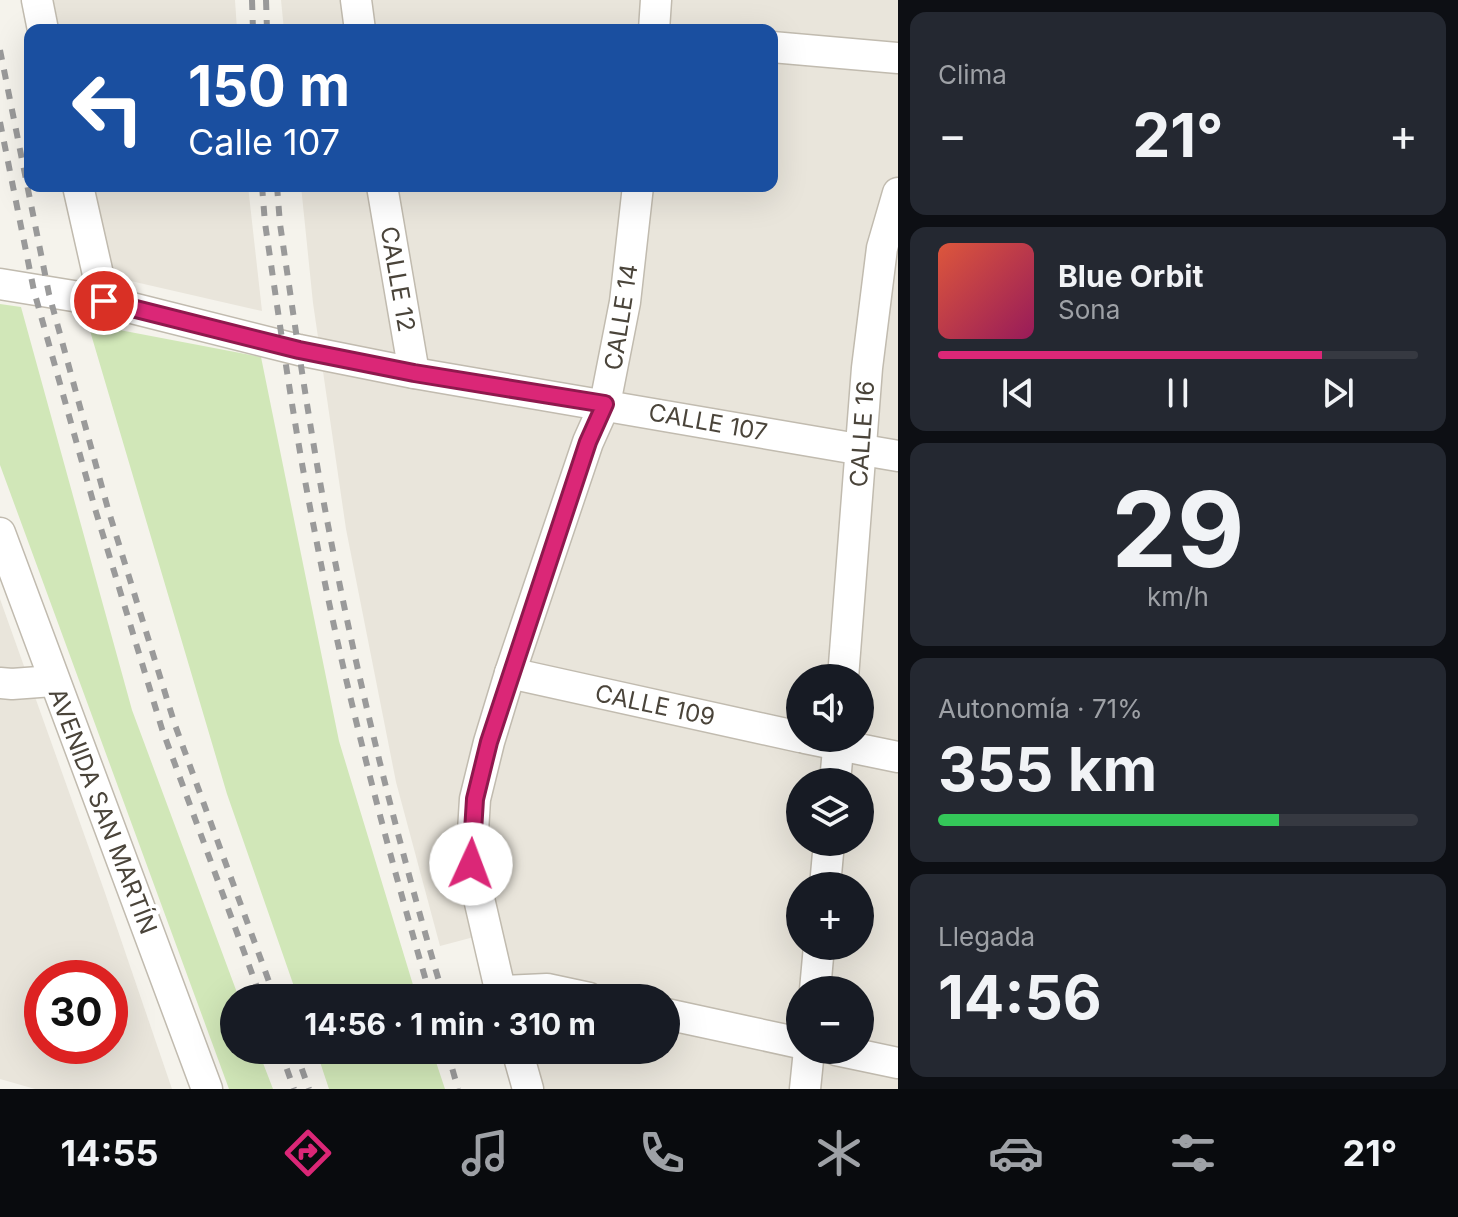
<!DOCTYPE html>
<html lang="es">
<meta charset="utf-8">
<style>
body{margin:0;font-family:Inter,sans-serif;background:#242831;color:#f1f3f6;height:100vh;display:flex;flex-direction:column;font-size:30px;white-space:nowrap}
*{box-sizing:border-box;margin:0}
p{font-size:26px;color:#9ea1a6}
.icon{flex:none;width:44px;height:44px;fill:none;stroke:currentColor;stroke-width:2;stroke-linecap:round;stroke-linejoin:round}
.map{position:relative;flex:1;overflow:hidden}
.drawer{display:flex;flex-direction:column;gap:12px;padding:12px;background:#0d0f14;width:560px}
.drawer>*{flex:none}
.banner{position:absolute;left:24px;top:24px;width:754px;height:168px;border-radius:16px;box-shadow:0 8px 32px #0002;background:#1a4fa0;color:#fff;overflow:hidden}
.buttons{position:absolute;left:786px;top:664px;display:grid;gap:16px}
.buttons a{display:grid;place-items:center;width:88px;height:88px;border-radius:50%;background:#171b24;box-shadow:0 8px 32px #0002;font-size:40px}
.speed{position:absolute;left:24px;top:960px;display:flex;gap:16px;font-size:40px;font-weight:700;text-align:center}
.speed>*{display:grid;place-content:center;width:104px;height:104px;border-radius:50%;background:#171b24;box-shadow:0 8px 32px #0002;line-height:1}
.speed .limit{border:12px solid #d22;background:#fff;color:#111}
.pin{position:absolute;display:grid;place-items:center;width:68px;height:68px;color:#fff;margin:-34px;border:4px solid #fff;border-radius:50%;box-shadow:0 2px 8px #0007}
.me{position:absolute;width:88px;margin:-44px;rotate:2deg;stroke-linejoin:round;filter:drop-shadow(0 0 6px #0008)}
.turn{display:flex;align-items:center;gap:28px;height:168px;padding:0 32px;font-size:36px}
.turn .icon{width:104px;height:104px;stroke-width:2.5}
.turn b{display:block;font-size:56px;line-height:68px}
.big{font-size:60px;font-weight:700;line-height:1.1}
.drawer .tile{flex:1;display:flex;flex-direction:column;justify-content:center;gap:12px;min-width:0;padding:0 28px;border-radius:16px;background:#242831}
.drawer .dial{align-items:center;gap:0}
.dial b{font-size:104px;line-height:1}
.song{display:flex;align-items:center;gap:24px}
.cover{width:96px;height:96px;border-radius:12px;background:linear-gradient(135deg,hsl(10 70% 55%),hsl(330 70% 35%))}
.played{height:8px;border-radius:4px;background:linear-gradient(90deg,#db2777 80%,#363941 80%)}
.keys{display:flex;justify-content:space-around;direction:ltr}
.heat{display:flex;justify-content:space-between;align-items:center;font-size:44px;direction:ltr}
.charge{height:12px;border-radius:6px;background:linear-gradient(90deg,#34c759 71%,#363941 0)}
.trip{position:absolute;left:220px;top:984px;width:460px;height:80px;border-radius:40px;background:#171b24;box-shadow:0 8px 32px #0002;font-weight:700;line-height:80px;text-align:center}
.menu{display:flex;height:128px;justify-content:space-around;align-items:center;background:#090b0e;color:#9ea1a6}
.menu .icon{width:56px;height:56px}
.menu .selected{color:#db2777}
.menu b{font-size:36px;color:#f1f3f6}
main{display:flex;flex:1;min-height:0}
.map>svg:first-child{display:block}
.residential{fill:#e9e5db;fill-rule:evenodd}
.green{fill:#d1e7b8}
.lines{fill:none;stroke-linecap:round;stroke-linejoin:round}
.minor-casing{stroke:#c1bbaf;stroke-width:33}
.minor{stroke:#fff;stroke-width:30}
.rail{stroke:#9a9a9a;stroke-width:6;stroke-dasharray:10 10;stroke-linecap:butt}
.route-casing{stroke:#8e194d;stroke-width:20}
.route{stroke:#db2777;stroke-width:14}
.labels{text-anchor:middle;dominant-baseline:central;stroke-width:8;stroke-linejoin:round;paint-order:stroke}
.street-label{font-size:24px;fill:#4a443a;stroke:#fff}
</style>
<main>
<div class="map">
<svg width="898" height="1089" viewBox="0 0 898 1089">
<rect width="100%" height="100%" fill="#f5f3ec"/>
<!-- residential -->
<g class="residential">
<polygon points="50,0 235,0 237,30 57,30"/>
<path d="M281,0H898V1089H517L506,1050H666V998H492L474,937L440,946L396,782L346,529L313,303L301,186H772V30H284ZM800,678H860V738H800ZM800,782H860V842H800ZM800,886H860V946H800ZM800,990H860V1050H800Z"/>
<polygon points="90,186 248,186 262,311 109,276"/>
<path d="M0,599L104,890L172,1089H35L0,1079ZM42,978H110V1046H42Z"/>
</g>
<!-- green -->
<g class="green">
<polygon points="0,304 21,307 132,710 239,998 234,998 234,1050 258,1050 273,1089 229,1089 0,465"/>
<polygon points="88,324 261,357 339,741 417,998 298,998 227,794"/>
<polygon points="316,1050 432,1050 445,1089 329,1089"/>
</g>
<g class="lines">
<defs>
<g id="minor">
<polyline points="37,0 43,30"/>
<polyline points="356,0 360,30"/>
<polyline points="654,30 656,0"/>
<polyline points="772,47 898,58"/>
<polyline points="78,186 104,301"/>
<polyline points="382,186 414,373"/>
<polyline points="0,284 104,301 299,350 414,373 898,456"/>
<polyline points="0,533 207,1089"/>
<polyline points="510,673 800,737"/>
<polyline points="843,678 867,368 882,248 898,193"/>
<polyline points="0,683 12,684 53,681"/>
<polyline points="805,738 898,757"/>
<polyline points="835,782 839,738"/>
<polyline points="825,886 829,842"/>
<polyline points="815,990 819,946"/>
<polyline points="500,991 547,989 589,998"/>
<polyline points="502,998 471,864 475,799 489,742 510,673 588,442 605,404 625,302 638,186"/>
<polyline points="666,1014 800,1043"/>
<polyline points="517,1050 528,1089"/>
<polyline points="836,1050 898,1063"/>
<polyline points="805,1089 809,1050"/>
</g>
</defs>
<!-- minor casing -->
<use href="#minor" class="minor-casing"/>
<!-- minor -->
<use href="#minor" class="minor"/>
<!-- rail -->
<g class="rail">
<polyline points="252,0 253,30"/>
<polyline points="266,0 267,30"/>
<polyline points="0,50 49,294 108,509 175,725 275,998"/>
<polyline points="0,122 34,291 96,512 162,729 261,998"/>
<path d="M262,186L265,223C280,325 294,427 314,528C344,686 386,844 431,998"/>
<path d="M277,186L280,224C295,325 309,426 328,525C358,684 398,843 444,998"/>
<polyline points="280,1050 294,1089"/>
<polyline points="295,1050 309,1089"/>
<polyline points="447,1050 458,1089"/>
</g>
</g>
<g class="lines">
<defs>
<polyline id="route" points="104,301 299,350 414,373 605,404 588,442 489,742 475,799 471,864"/>
</defs>
<!-- route casing -->
<use href="#route" class="route-casing"/>
<!-- route -->
<use href="#route" class="route"/>
</g>
<g class="labels">
<!-- street labels -->
<g class="street-label">
<text transform="translate(398 279) rotate(80)">CALLE 12</text>
<text transform="translate(621 317) rotate(-81)">CALLE 14</text>
<text transform="translate(708 422) rotate(10)">CALLE 107</text>
<text transform="translate(862 434) rotate(-86)">CALLE 16</text>
<text transform="translate(655 705) rotate(12)">CALLE 109</text>
<text transform="translate(103 811) rotate(69)">AVENIDA SAN MARTÍN</text>
</g>
</g>
</svg>
<div class="buttons">
<a><svg class="icon" aria-label="sound" viewBox="0 0 24 24"><path d="M4 9h4l5-4v14l-5-4H4zM17 9q2 3 0 6"/></svg></a>
<a><svg class="icon" aria-label="layers" viewBox="0 0 24 24"><path d="M12 4l9 5-9 5-9-5zM3 14l9 5 9-5"/></svg></a>
<a>+</a>
<a>−</a>
</div>
<div class="speed"><div class="limit">30</div></div>
<div class="pin" style="left:104px;top:301px;background:#d93025"><svg class="icon" aria-label="arrive" viewBox="0 0 24 24"><path d="M6 21V4h12l-3 4 3 4H6"/></svg></div>
<svg class="me" style="left:471px;top:864px" viewBox="-20 -20 40 40"><circle r="19" fill="#fff"/><path d="M0-13L10 11 0 6-10 11z" fill="#db2777"/></svg>
<div class="trip">14:56 · 1 min · 310 m</div>
<div class="banner">
<div class="turn"><svg class="icon" aria-label="left" viewBox="0 0 24 24"><path d="M17 20v-9H6M10 6l-5 5 5 5"/></svg><div><b>150 m</b>Calle 107</div></div>
</div>
</div>
<section class="drawer">
<div class="tile"><p>Clima</p>
<div class="heat"><a>−</a><b class="big">21°</b><a>+</a></div>
</div>
<div class="tile">
<div class="song"><i class="cover"></i><div><b>Blue Orbit</b><p>Sona</p></div></div>
<div class="played"></div>
<div class="keys"><svg class="icon" aria-label="previous" viewBox="0 0 24 24"><path d="M18 5L8 12l10 7zM5 5v14"/></svg><svg class="icon" aria-label="pause" viewBox="0 0 24 24"><path d="M8 5v14M16 5v14"/></svg><svg class="icon" aria-label="next" viewBox="0 0 24 24"><path d="M6 5l10 7-10 7zM19 5v14"/></svg></div>
</div>
<div class="tile dial"><b>29</b><p>km/h</p></div>
<div class="tile"><p>Autonomía · 71%</p><b class="big">355 km</b><div class="charge"></div></div>
<div class="tile"><p>Llegada</p><b class="big">14:56</b></div>
</section>
</main>
<nav class="menu">
<b>14:55</b>
<svg class="icon selected" aria-label="directions" viewBox="0 0 24 24"><path d="M12 3l9 9-9 9-9-9zM9 14v-3h6M13 9l2 2-2 2"/></svg>
<svg class="icon" aria-label="music" viewBox="0 0 24 24"><path d="M9 18V5l10-2v13"/><circle cx="6" cy="18" r="3"/><circle cx="16" cy="16" r="3"/></svg>
<svg class="icon" aria-label="phone" viewBox="0 0 24 24"><path d="M5 4h4l2 5-3 2q2 4 5 5l2-3 5 2v4C11 20 4 13 5 4z"/></svg>
<svg class="icon" aria-label="climate" viewBox="0 0 24 24"><path d="M12 3v18M4 7l16 10M4 17L20 7"/></svg>
<svg class="icon" aria-label="car" viewBox="0 0 24 24"><path d="M5 17H2v-5l4-1 3-4h7l3 4 3 1v5h-3M9 17h6M6 11h13"/><circle cx="7" cy="17" r="2"/><circle cx="17" cy="17" r="2"/></svg>
<svg class="icon" aria-label="filters" viewBox="0 0 24 24"><path d="M4 7h16M4 17h16"/><circle cx="9" cy="7" r="2"/><circle cx="15" cy="17" r="2"/></svg>
<b>21°</b>
</nav>
